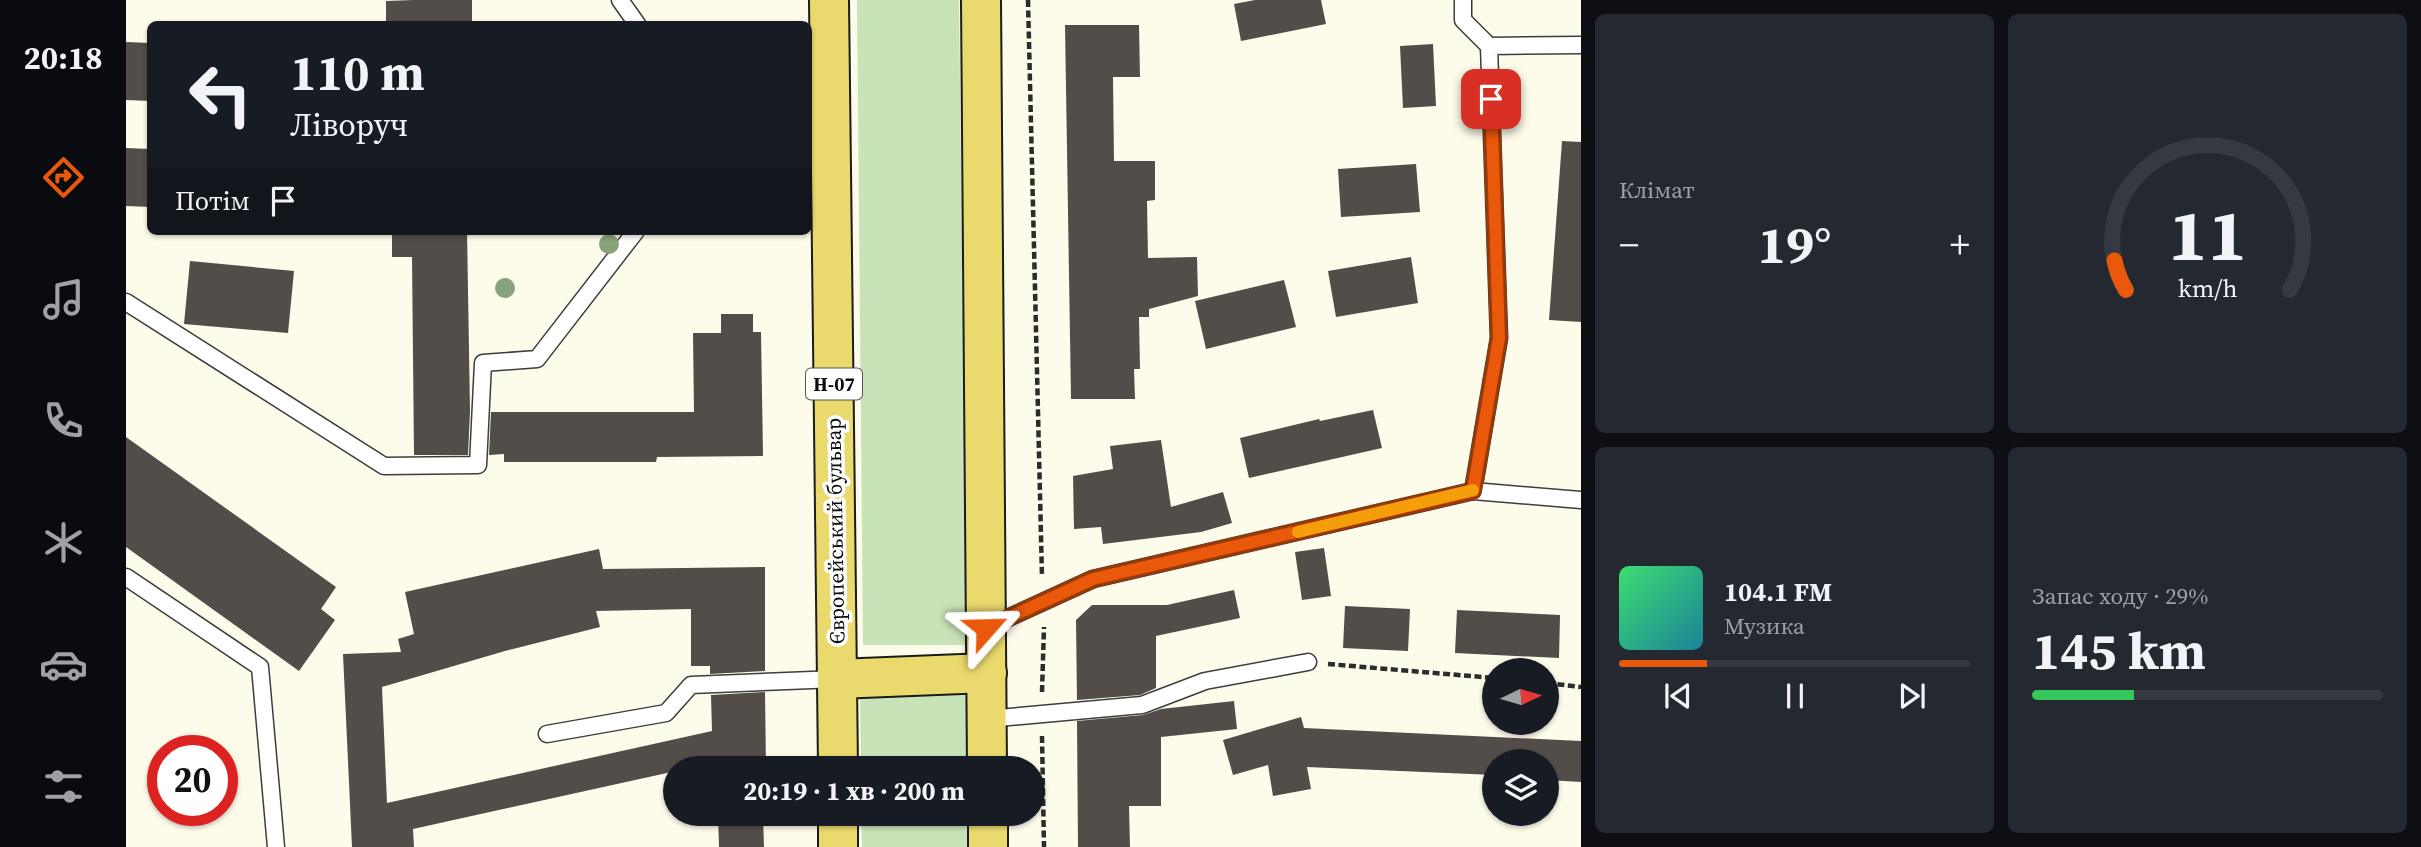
<!DOCTYPE html>
<html lang="uk">
<meta charset="utf-8">
<style>
body{margin:0;font-family:"Source Serif 4",serif;background:#242831;color:#f1f3f6;height:100vh;display:flex;flex-direction:column;font-size:26px;white-space:nowrap}
*{box-sizing:border-box;margin:0}
p{font-size:23px;color:#9ea1a6}
.icon{flex:none;width:38px;height:38px;fill:none;stroke:currentColor;stroke-width:2;stroke-linecap:round;stroke-linejoin:round}
.map{position:relative;flex:1;overflow:hidden}
.drawer{display:flex;flex-direction:column;gap:14px;padding:14px;background:#0d0f14;width:840px}
.drawer>*{flex:none}
.hud{position:absolute;left:21px;top:21px;width:665px;height:214px;border-radius:10px;box-shadow:0 2px 5px #0004;background:#171b24;color:#f1f3f6;overflow:hidden}
.needle{width:46px;rotate:85deg}
.fabs{position:absolute;left:1356px;top:658px;display:grid;gap:14px}
.fabs a{display:grid;place-items:center;width:77px;height:77px;border-radius:50%;background:#171b24;box-shadow:0 2px 5px #0004;font-size:35px}
.speed{position:absolute;left:21px;top:735px;display:flex;gap:14px;font-size:35px;font-weight:700;text-align:center}
.speed>*{display:grid;place-content:center;width:91px;height:91px;border-radius:50%;background:#171b24;box-shadow:0 2px 5px #0004;line-height:1}
.speed .limit{border:10px solid #d22;background:#fff;color:#111}
.pin{position:absolute;display:grid;place-items:center;width:60px;height:60px;color:#fff;margin:-30px;border-radius:14px;box-shadow:0 4px 10px #0006}
.me{position:absolute;width:77px;margin:-38px;rotate:65deg;stroke-linejoin:round;filter:drop-shadow(0 0 5px #0008)}
.turn{display:flex;align-items:center;gap:24px;height:147px;padding:0 28px;font-size:32px}
.turn .icon{width:91px;height:91px;stroke-width:2.5}
.turn b{display:block;font-size:49px;line-height:60px}
.then{display:flex;align-items:center;height:66px;padding:0 28px;background:#0003;gap:14px;font-size:26px}
.big{font-size:52px;font-weight:700;line-height:1.1}
.drawer .widget{flex:1;display:flex;flex-direction:column;justify-content:center;gap:10px;min-width:0;padding:0 24px;border-radius:10px;background:#242831}
.drawer .dial{align-items:center;gap:0}
.dial svg{height:182px;overflow:visible;fill:none;stroke:#363941;stroke-width:7;stroke-linecap:round;text-anchor:middle}
.dial text{fill:#f1f3f6;stroke:none}
.song{display:flex;align-items:center;gap:21px}
.cover{width:84px;height:84px;border-radius:10px;background:linear-gradient(135deg,hsl(140 70% 55%),hsl(190 70% 35%))}
.played{height:7px;border-radius:4px;background:linear-gradient(90deg,#ea580c 25%,#363941 25%)}
.keys{display:flex;justify-content:space-around;direction:ltr}
.heat{display:flex;justify-content:space-between;align-items:center;font-size:38px;direction:ltr}
.charge{height:10px;border-radius:5px;background:linear-gradient(90deg,#34c759 29%,#363941 0)}
.drawer .tiles{flex:1;display:grid;gap:14px;grid-template-columns:repeat(2,1fr)}
.trip{position:absolute;left:537px;top:756px;width:382px;height:70px;border-radius:35px;background:#171b24;box-shadow:0 2px 5px #0004;font-weight:700;line-height:70px;text-align:center}
main{display:flex;flex:1;min-height:0}
.dock{display:flex;flex-direction:column;width:126px;justify-content:space-around;align-items:center;background:#090b0e;color:#9ea1a6}
.dock .icon{width:49px;height:49px}
.dock .selected{color:#ea580c}
.dock b{font-size:32px;color:#f1f3f6}
.map>svg:first-child{display:block}
.green{fill:#c9e3b8}
.building{fill:#524d48}
.lines{fill:none;stroke-linecap:round;stroke-linejoin:round}
.lane-casing{stroke:#3d3d3d;stroke-width:19}
.primary-casing{stroke:#1b1b1b;stroke-width:42}
.path{stroke:#2c2c2c;stroke-width:4.5;stroke-dasharray:7 3.5;stroke-linecap:butt}
.lane{stroke:#fff;stroke-width:16}
.primary{stroke:#eada6d;stroke-width:38}
.tree{fill:#88a27c}
.route-casing{stroke:#983908;stroke-width:18}
.route{stroke:#ea580c;stroke-width:12}
.slow{stroke:#f59e0b;stroke-width:12}
.labels{text-anchor:middle;dominant-baseline:central;stroke-width:7;stroke-linejoin:round;paint-order:stroke}
.shield{fill:#fff;stroke:#545454;stroke-width:2}
.shield-label{font-size:19px;font-weight:bold;fill:#0a0a0a}
.street-label{font-size:21px;fill:#0a0a0a;stroke:#fff}
</style>
<main>
<nav class="dock">
<b>20:18</b>
<svg class="icon selected" aria-label="directions" viewBox="0 0 24 24"><path d="M12 3l9 9-9 9-9-9zM9 14v-3h6M13 9l2 2-2 2"/></svg>
<svg class="icon" aria-label="music" viewBox="0 0 24 24"><path d="M9 18V5l10-2v13"/><circle cx="6" cy="18" r="3"/><circle cx="16" cy="16" r="3"/></svg>
<svg class="icon" aria-label="phone" viewBox="0 0 24 24"><path d="M5 4h4l2 5-3 2q2 4 5 5l2-3 5 2v4C11 20 4 13 5 4z"/></svg>
<svg class="icon" aria-label="climate" viewBox="0 0 24 24"><path d="M12 3v18M4 7l16 10M4 17L20 7"/></svg>
<svg class="icon" aria-label="car" viewBox="0 0 24 24"><path d="M5 17H2v-5l4-1 3-4h7l3 4 3 1v5h-3M9 17h6M6 11h13"/><circle cx="7" cy="17" r="2"/><circle cx="17" cy="17" r="2"/></svg>
<svg class="icon" aria-label="filters" viewBox="0 0 24 24"><path d="M4 7h16M4 17h16"/><circle cx="9" cy="7" r="2"/><circle cx="15" cy="17" r="2"/></svg>
</nav>
<div class="map">
<svg width="1455" height="847" viewBox="0 0 1455 847">
<rect width="100%" height="100%" fill="#fdfbea"/>
<!-- green -->
<g class="green">
<polygon points="731,0 833,0 841,645 737,645"/>
<polygon points="841,694 842,768 735,768 734,697"/>
<polygon points="735,814 843,814 843,847 736,847"/>
</g>
<!-- building -->
<g class="building">
<polygon points="287,0 346,0 346,24 260,24 260,1"/>
<polygon points="1129,0 1195,0 1200,24 1115,41 1108,4"/>
<polygon points="939,25 1013,25 1014,77 987,77 988,161 1029,161 1029,200 1021,201 1022,258 1071,257 1072,296 1023,309 1023,317 1013,317 1014,369 1008,369 1009,399 945,399"/>
<polygon points="0,42 24,43 24,101 0,100"/>
<polygon points="1307,44 1310,106 1277,108 1274,46"/>
<polygon points="1436,141 1455,142 1455,322 1423,320"/>
<polygon points="0,148 24,149 24,207 0,206"/>
<polygon points="1290,164 1294,212 1215,217 1212,169"/>
<polygon points="266,231 341,231 344,411 342,455 288,455 286,257 266,257"/>
<polygon points="1285,257 1292,303 1210,317 1202,271"/>
<polygon points="64,261 168,271 162,333 58,324"/>
<polygon points="1158,280 1170,327 1080,349 1069,301"/>
<polygon points="595,314 627,314 627,332 635,332 637,456 531,457 530,462 378,462 378,454 363,455 365,412 568,412 567,333 595,333"/>
<polygon points="1247,410 1256,448 1123,478 1114,438 1193,419 1194,421"/>
<polygon points="0,437 210,587 195,609 209,620 173,671 0,547"/>
<polygon points="1035,440 1045,507 1097,492 1106,523 1075,532 977,544 975,527 948,529 947,476 987,469 984,446"/>
<polygon points="1198,548 1205,596 1176,600 1169,552"/>
<polygon points="473,549 477,569 639,567 639,671 584,674 584,666 565,666 565,609 470,611 474,627 379,651 256,687 261,803 586,731 585,695 639,692 640,768 592,768 591,762 563,768 550,768 550,771 287,829 288,847 226,847 217,654 275,652 272,639 288,634 279,592"/>
<polygon points="1108,590 1114,618 1030,636 1030,688 1014,695 951,700 950,620 966,605 1041,605"/>
<polygon points="1219,606 1284,609 1282,651 1217,648"/>
<polygon points="1331,610 1434,615 1433,658 1329,653"/>
<polygon points="1108,701 1111,729 1035,737 1035,806 1003,806 1004,847 952,847 951,721 1017,715 1035,709"/>
<polygon points="1175,717 1178,728 1455,741 1455,782 1421,780 1421,761 1368,761 1368,775 1181,767 1185,789 1147,796 1142,765 1107,775 1097,740"/>
<polygon points="592,814 640,814 637,816 638,847 593,847"/>
</g>
<g class="lines">
<defs>
<g id="lane">
<polyline points="494,0 511,24"/>
<polyline points="1337,0 1337,20 1363,46"/>
<polyline points="0,302 258,466 352,465 357,363 411,359 510,231"/>
<polyline points="1347,491 1373,338 1363,46 1455,45"/>
<polyline points="0,577 134,667 150,847"/>
<polyline points="860,628 967,579 1347,491 1455,500"/>
<polyline points="861,719 1016,705 1079,681 1182,662"/>
<polyline points="421,734 540,713 565,685 711,679"/>
</g>
<g id="primary">
<polyline points="703,0 712,768"/>
<polyline points="855,0 861,768"/>
<polyline points="711,679 861,673"/>
<polyline points="712,814 712,847"/>
<polyline points="862,814 862,847"/>
</g>
</defs>
<!-- lane casing -->
<use href="#lane" class="lane-casing"/>
<!-- primary casing -->
<use href="#primary" class="primary-casing"/>
<!-- path -->
<g class="path">
<polyline points="902,0 916,577"/>
<polyline points="1202,664 1368,678"/>
<polyline points="1421,683 1455,687"/>
<polyline points="916,692 918,627"/>
<polyline points="916,736 918,847"/>
</g>
<!-- lane -->
<use href="#lane" class="lane"/>
<!-- primary -->
<use href="#primary" class="primary"/>
</g>
<!-- trees -->
<g class="tree">
<circle cx="483" cy="244" r="10"/>
<circle cx="379" cy="288" r="10"/>
</g>
<g class="lines">
<defs>
<polyline id="route" points="860,628 967,579 1347,491 1373,338 1365,99"/>
</defs>
<!-- route casing -->
<use href="#route" class="route-casing"/>
<!-- route -->
<use href="#route" class="route"/>
<!-- slow -->
<polyline class="slow" points="1172,532 1347,490"/>
</g>
<g class="labels">
<!-- shield labels -->
<rect class="shield" x="680" y="368.5" width="56" height="31" rx="5"/>
<g class="shield-label">
<text x="708" y="384">Н-07</text>
</g>
<!-- street labels -->
<g class="street-label">
<text transform="translate(709 531) rotate(-91)">Європейський бульвар</text>
</g>
</g>
</svg>
<div class="fabs">
<a><svg class="needle" viewBox="-14 -14 28 28"><path d="M0-13l5 13h-10z" fill="#e53935"/><path d="M0 13l5-13h-10z" fill="#9ea1a6"/></svg></a>
<a><svg class="icon" aria-label="layers" viewBox="0 0 24 24"><path d="M12 4l9 5-9 5-9-5zM3 14l9 5 9-5"/></svg></a>
</div>
<div class="speed"><div class="limit">20</div></div>
<div class="pin" style="left:1365px;top:99px;background:#d93025"><svg class="icon" aria-label="arrive" viewBox="0 0 24 24"><path d="M6 21V4h12l-3 4 3 4H6"/></svg></div>
<svg class="me" style="left:860px;top:628px" viewBox="-20 -20 40 40"><path d="M0-17L14 15 0 8-14 15z" fill="#ea580c" stroke="#fff" stroke-width="4"/></svg>
<div class="trip">20:19 · 1 хв · 200 m</div>
<div class="hud">
<div class="turn"><svg class="icon" aria-label="left" viewBox="0 0 24 24"><path d="M17 20v-9H6M10 6l-5 5 5 5"/></svg><div><b>110 m</b>Ліворуч</div></div>
<div class="then">Потім<svg class="icon" aria-label="arrive" viewBox="0 0 24 24"><path d="M6 21V4h12l-3 4 3 4H6"/></svg></div>
</div>
</div>
<section class="drawer">
<div class="tiles">
<div class="widget"><p>Клімат</p>
<div class="heat"><a>−</a><b class="big">19°</b><a>+</a></div>
</div>
<div class="widget dial"><svg viewBox="0 0 100 80">
<path d="M14 69A42 42 0 1 1 86 69"/>
<path d="M14 69A42 42 0 0 1 9 56" stroke="#ea580c"/>
<text x="50" y="56" font-size="32" font-weight="700">11</text>
<text x="50" y="72" font-size="11">km/h</text>
</svg></div>
<div class="widget">
<div class="song"><i class="cover"></i><div><b>104.1 FM</b><p>Музика</p></div></div>
<div class="played"></div>
<div class="keys"><svg class="icon" aria-label="previous" viewBox="0 0 24 24"><path d="M18 5L8 12l10 7zM5 5v14"/></svg><svg class="icon" aria-label="pause" viewBox="0 0 24 24"><path d="M8 5v14M16 5v14"/></svg><svg class="icon" aria-label="next" viewBox="0 0 24 24"><path d="M6 5l10 7-10 7zM19 5v14"/></svg></div>
</div>
<div class="widget"><p>Запас ходу · 29%</p><b class="big">145 km</b><div class="charge"></div></div>
</div>
</section>
</main>
